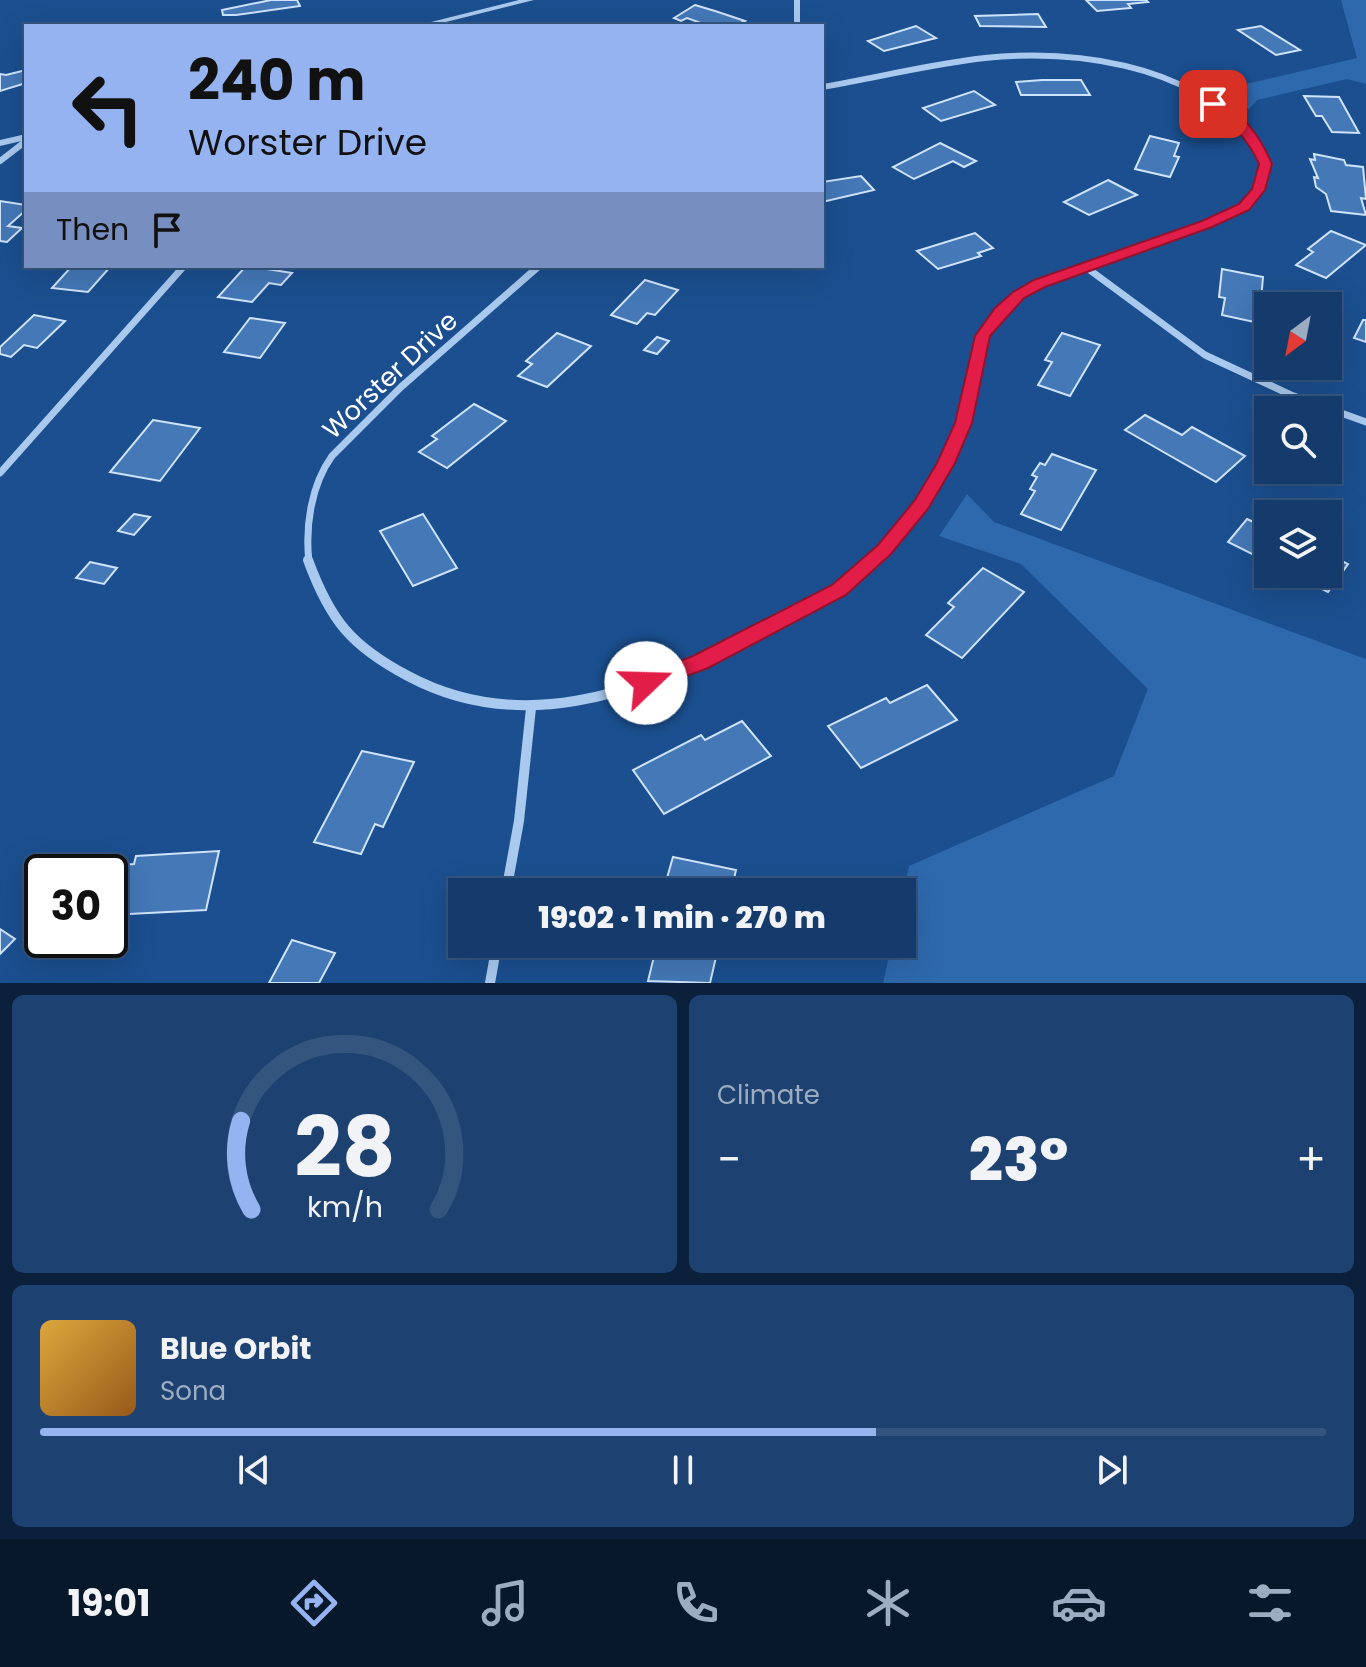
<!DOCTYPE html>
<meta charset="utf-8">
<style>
body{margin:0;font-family:Poppins,sans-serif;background:#1d4271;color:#f1f3f6;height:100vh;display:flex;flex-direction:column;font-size:30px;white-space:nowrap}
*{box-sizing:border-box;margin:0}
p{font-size:26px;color:#9dadc1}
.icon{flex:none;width:44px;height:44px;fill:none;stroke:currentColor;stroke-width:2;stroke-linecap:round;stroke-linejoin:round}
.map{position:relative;height:983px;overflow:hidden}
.sheet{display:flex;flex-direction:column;gap:12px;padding:12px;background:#0b203b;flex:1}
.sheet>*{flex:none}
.banner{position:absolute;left:24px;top:24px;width:800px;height:244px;border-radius:0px;box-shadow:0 8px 32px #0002,0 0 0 2px #33557e;background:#95b2f1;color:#111;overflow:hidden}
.needle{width:52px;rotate:212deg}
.controls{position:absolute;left:1254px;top:292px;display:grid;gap:16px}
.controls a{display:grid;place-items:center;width:88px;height:88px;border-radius:0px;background:#143b6b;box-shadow:0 8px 32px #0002,0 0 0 2px #33557e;font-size:40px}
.speed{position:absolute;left:24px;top:854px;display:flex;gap:16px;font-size:40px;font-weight:700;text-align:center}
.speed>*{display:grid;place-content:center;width:104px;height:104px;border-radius:50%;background:#143b6b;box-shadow:0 8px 32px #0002,0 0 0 2px #33557e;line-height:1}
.speed .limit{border:4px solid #111;border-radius:12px;background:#fff;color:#111}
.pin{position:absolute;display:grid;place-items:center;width:68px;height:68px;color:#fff;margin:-34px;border-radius:16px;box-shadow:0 4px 12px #0006}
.me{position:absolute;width:88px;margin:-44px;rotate:69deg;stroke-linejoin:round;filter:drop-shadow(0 0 6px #0008)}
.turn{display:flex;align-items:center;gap:28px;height:168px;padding:0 32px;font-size:36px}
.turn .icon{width:104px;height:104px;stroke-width:2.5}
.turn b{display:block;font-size:56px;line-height:68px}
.then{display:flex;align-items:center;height:76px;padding:0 32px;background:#0003;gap:16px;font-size:30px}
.big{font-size:60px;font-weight:800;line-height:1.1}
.sheet .card{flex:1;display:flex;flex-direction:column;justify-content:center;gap:12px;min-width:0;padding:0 28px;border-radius:12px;background:#1d4271}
.sheet .dial{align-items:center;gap:0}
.dial svg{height:208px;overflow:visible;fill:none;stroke:#33557e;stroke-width:7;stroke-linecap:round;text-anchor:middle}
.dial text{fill:#f1f3f6;stroke:none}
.song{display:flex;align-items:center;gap:24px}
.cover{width:96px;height:96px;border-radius:12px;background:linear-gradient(135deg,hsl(40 70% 55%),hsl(30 70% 35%))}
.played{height:8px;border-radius:4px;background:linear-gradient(90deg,#95b2f1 65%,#33557e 65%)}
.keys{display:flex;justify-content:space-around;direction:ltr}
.heat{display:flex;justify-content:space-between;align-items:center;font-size:44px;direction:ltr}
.sheet .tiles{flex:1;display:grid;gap:12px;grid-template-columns:1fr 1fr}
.card:last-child{grid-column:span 2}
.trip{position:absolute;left:448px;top:878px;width:468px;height:80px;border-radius:0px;background:#143b6b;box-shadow:0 8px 32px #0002,0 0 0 2px #33557e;font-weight:800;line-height:80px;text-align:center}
.tab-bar{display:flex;height:128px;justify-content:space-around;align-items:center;background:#08182b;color:#9dadc1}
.tab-bar .icon{width:56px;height:56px}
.tab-bar .selected{color:#95b2f1}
.tab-bar b{font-size:36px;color:#f1f3f6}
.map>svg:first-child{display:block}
.green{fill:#2e69ad}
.building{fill:#4478b7;stroke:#cfe3fa;stroke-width:2}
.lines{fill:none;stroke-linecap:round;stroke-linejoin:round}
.minor-far2{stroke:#a9c9ee;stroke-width:6}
.minor-far1{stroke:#a9c9ee;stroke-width:7}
.minor{stroke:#a9c9ee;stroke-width:10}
.tertiary{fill:#a9c9ee;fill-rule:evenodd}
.route{fill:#e11d48;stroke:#92132f;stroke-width:2}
.labels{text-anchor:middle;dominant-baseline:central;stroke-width:6;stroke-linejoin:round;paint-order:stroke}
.street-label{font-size:26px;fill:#fff;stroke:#1b4f8f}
</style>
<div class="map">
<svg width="1366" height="983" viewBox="0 0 1366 983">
<rect width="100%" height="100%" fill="#1b4f8f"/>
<!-- green -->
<g class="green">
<polygon points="1341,0 1366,0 1366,84 1347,79 1257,100 1249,109 1225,89 1357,58"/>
<polygon points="967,494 994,522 1366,659 1366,983 883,983 892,944 902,944 902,899 909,866 1114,776 1148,689 1021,564 939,536"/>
</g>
<!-- building -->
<g class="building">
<polygon points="271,0 297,0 300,6 236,15 223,15 222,10"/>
<polygon points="1086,0 1146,0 1148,2 1128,4 1131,8 1097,11"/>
<polygon points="695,5 715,11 745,21 735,26 709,26 687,18 681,21 674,18"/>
<polygon points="1038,14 1046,27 980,26 975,16"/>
<polygon points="916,26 936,38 884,51 868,41"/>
<polygon points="1261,26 1300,50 1276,55 1238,30"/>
<polygon points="26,70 26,83 0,91 0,74 6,75"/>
<polygon points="1042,80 1081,80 1090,95 1021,95 1016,82"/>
<polygon points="974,91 995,105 941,121 923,108"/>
<polygon points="1304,96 1339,97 1359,133 1332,132 1322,116 1316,116"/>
<polygon points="1150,136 1179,143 1174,156 1179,157 1170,177 1135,169"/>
<polygon points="940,143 976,161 964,167 953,161 914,179 893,167"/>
<polygon points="1314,154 1344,160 1346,165 1363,167 1366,199 1361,198 1366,215 1331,211 1326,194 1316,187 1314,177 1318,178 1310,159 1315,160"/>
<polygon points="861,176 874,190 822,202 822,182"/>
<polygon points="1108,180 1137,195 1089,215 1064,202"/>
<polygon points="0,201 26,205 26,210 8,226 22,228 7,242 0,241"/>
<polygon points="1331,231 1366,245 1326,278 1296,265 1313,252 1308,249"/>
<polygon points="975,233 993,248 978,253 981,256 938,269 917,251"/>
<polygon points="72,266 111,266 88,292 52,288"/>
<polygon points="246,266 248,266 292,273 281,285 269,283 252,302 218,297"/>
<polygon points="1222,269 1263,277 1259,323 1222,315 1225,298 1219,297"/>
<polygon points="645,280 678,290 655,315 647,313 637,324 611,315"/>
<polygon points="34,315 65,321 37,348 24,345 11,357 0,354 0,347"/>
<polygon points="250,318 285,323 260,358 224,352"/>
<polygon points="1363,320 1366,320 1366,342 1354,338"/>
<polygon points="557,333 591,346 547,387 518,376 532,364 526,361"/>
<polygon points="1062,333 1100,345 1070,396 1038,385 1052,362 1045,360"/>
<polygon points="657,337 669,341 657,354 644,350"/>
<polygon points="474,404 506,421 447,468 419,452 437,439 432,436"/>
<polygon points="1145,415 1182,435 1192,427 1245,456 1216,482 1125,430"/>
<polygon points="153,420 200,428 160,481 110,472"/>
<polygon points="1052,454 1096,470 1061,530 1021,514 1035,491 1030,489 1037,477 1032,475 1040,463 1045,465"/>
<polygon points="134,514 150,517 134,535 118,531"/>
<polygon points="423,514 457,568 413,586 380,531"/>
<polygon points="1247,519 1268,529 1268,562 1228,542"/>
<polygon points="1328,554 1348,564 1328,592 1292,574 1328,574"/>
<polygon points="90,562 117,568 104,584 76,578"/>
<polygon points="983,568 1024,592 962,658 926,635 954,607 948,603"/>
<polygon points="927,685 957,720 861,768 828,726 886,698 890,703"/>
<polygon points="742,721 771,756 664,814 633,770 701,735 705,740"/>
<polygon points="362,751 414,762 383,827 375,824 361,854 314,842"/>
<polygon points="219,851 206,910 110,915 110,872 81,872 82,867 134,864 136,856"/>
<polygon points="673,857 736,870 731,892 663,892"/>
<polygon points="0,929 15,939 0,954"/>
<polygon points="292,940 335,953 319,983 269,983"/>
<polygon points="657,944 719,944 710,983 648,981"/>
</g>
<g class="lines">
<!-- minor-far2 -->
<g class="minor-far2">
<polyline points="797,0 797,26"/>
<path d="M822,87C876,78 930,64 985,58C1072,49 1185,63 1246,133C1254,142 1260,154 1266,164L1258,190L1244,207L1155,243"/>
<polyline points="0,161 26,141"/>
</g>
<!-- minor-far1 -->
<g class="minor-far1">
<polyline points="1087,268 1205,355 1291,395 1366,422"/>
<polyline points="0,473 184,266"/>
<path d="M309,562C305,527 311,485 332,456L401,387L539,266"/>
<path d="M872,562C910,524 946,478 963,426C976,387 969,344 1000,312C1039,274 1110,259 1161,241"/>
</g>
<!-- minor -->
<g class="minor">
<path d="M308,560C330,620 351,646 408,676C520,736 634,693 740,643C788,619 834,597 874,560"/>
<polyline points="506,892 519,821 531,708"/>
<polyline points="490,983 497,944"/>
</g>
<!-- tertiary -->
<g class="tertiary">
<polygon points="519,0 534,0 430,26 415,26"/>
<polygon points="26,134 26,140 0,146 0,140"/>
</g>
</g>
<!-- route -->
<path class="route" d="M1209,102C1237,99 1263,142 1272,164L1265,190L1249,210L1212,227L1045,287L1024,298L990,336L972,423L955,463L928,509L891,554L846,595L708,668L646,691L639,689L636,683L639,677L693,656L832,585L878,545L915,500L937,463L955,423L975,336L995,308L1013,292L1034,280L1202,221L1239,204L1252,189L1259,164C1248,139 1232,122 1209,107Z"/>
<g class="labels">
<!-- street labels -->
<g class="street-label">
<text transform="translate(390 375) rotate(-43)">Worster Drive</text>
</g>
</g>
</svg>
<div class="controls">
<a><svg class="needle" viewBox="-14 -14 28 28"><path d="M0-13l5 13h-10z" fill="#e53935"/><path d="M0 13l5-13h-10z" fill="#9dadc1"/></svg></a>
<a><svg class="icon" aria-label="search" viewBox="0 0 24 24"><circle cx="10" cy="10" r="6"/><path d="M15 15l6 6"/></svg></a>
<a><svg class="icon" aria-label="layers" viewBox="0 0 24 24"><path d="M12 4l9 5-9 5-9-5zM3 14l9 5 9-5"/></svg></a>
</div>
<div class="speed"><div class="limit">30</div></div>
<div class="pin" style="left:1213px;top:104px;background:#d93025"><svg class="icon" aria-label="arrive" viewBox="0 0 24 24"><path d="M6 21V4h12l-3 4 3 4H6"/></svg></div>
<svg class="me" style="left:646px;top:683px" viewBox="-20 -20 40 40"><circle r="19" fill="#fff"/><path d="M0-13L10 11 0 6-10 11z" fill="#e11d48"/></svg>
<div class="trip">19:02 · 1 min · 270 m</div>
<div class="banner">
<div class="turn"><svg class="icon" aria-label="left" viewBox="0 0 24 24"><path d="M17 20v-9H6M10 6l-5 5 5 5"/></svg><div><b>240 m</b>Worster Drive</div></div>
<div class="then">Then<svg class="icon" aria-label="arrive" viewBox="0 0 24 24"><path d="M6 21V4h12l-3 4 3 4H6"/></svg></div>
</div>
</div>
<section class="sheet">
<div class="tiles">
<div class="card dial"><svg viewBox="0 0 100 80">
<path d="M14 69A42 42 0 1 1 86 69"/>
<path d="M14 69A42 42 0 0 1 10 35" stroke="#95b2f1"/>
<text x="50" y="56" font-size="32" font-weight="700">28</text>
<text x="50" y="72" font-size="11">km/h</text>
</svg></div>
<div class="card"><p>Climate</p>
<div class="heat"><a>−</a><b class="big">23°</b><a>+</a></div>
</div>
<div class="card">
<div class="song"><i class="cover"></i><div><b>Blue Orbit</b><p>Sona</p></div></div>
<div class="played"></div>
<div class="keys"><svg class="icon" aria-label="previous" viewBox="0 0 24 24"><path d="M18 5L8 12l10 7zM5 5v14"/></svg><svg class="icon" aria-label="pause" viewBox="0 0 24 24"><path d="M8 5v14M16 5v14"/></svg><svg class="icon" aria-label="next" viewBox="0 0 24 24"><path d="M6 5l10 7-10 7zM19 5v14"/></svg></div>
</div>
</div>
</section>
<nav class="tab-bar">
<b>19:01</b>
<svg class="icon selected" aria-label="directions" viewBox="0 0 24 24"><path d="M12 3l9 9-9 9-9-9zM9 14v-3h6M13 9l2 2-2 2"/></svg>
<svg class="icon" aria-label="music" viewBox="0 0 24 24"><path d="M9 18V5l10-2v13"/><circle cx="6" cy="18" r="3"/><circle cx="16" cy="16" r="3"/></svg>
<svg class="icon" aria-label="phone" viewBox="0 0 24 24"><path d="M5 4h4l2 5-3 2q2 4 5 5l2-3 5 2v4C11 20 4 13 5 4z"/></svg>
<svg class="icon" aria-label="climate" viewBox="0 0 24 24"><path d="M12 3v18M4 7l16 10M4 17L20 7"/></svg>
<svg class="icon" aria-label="car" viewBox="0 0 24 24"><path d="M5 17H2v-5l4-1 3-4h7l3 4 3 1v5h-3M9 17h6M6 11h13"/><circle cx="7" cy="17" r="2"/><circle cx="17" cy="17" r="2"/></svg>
<svg class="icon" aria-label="filters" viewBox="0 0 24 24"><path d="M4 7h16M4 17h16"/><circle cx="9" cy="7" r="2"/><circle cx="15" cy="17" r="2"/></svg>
</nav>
